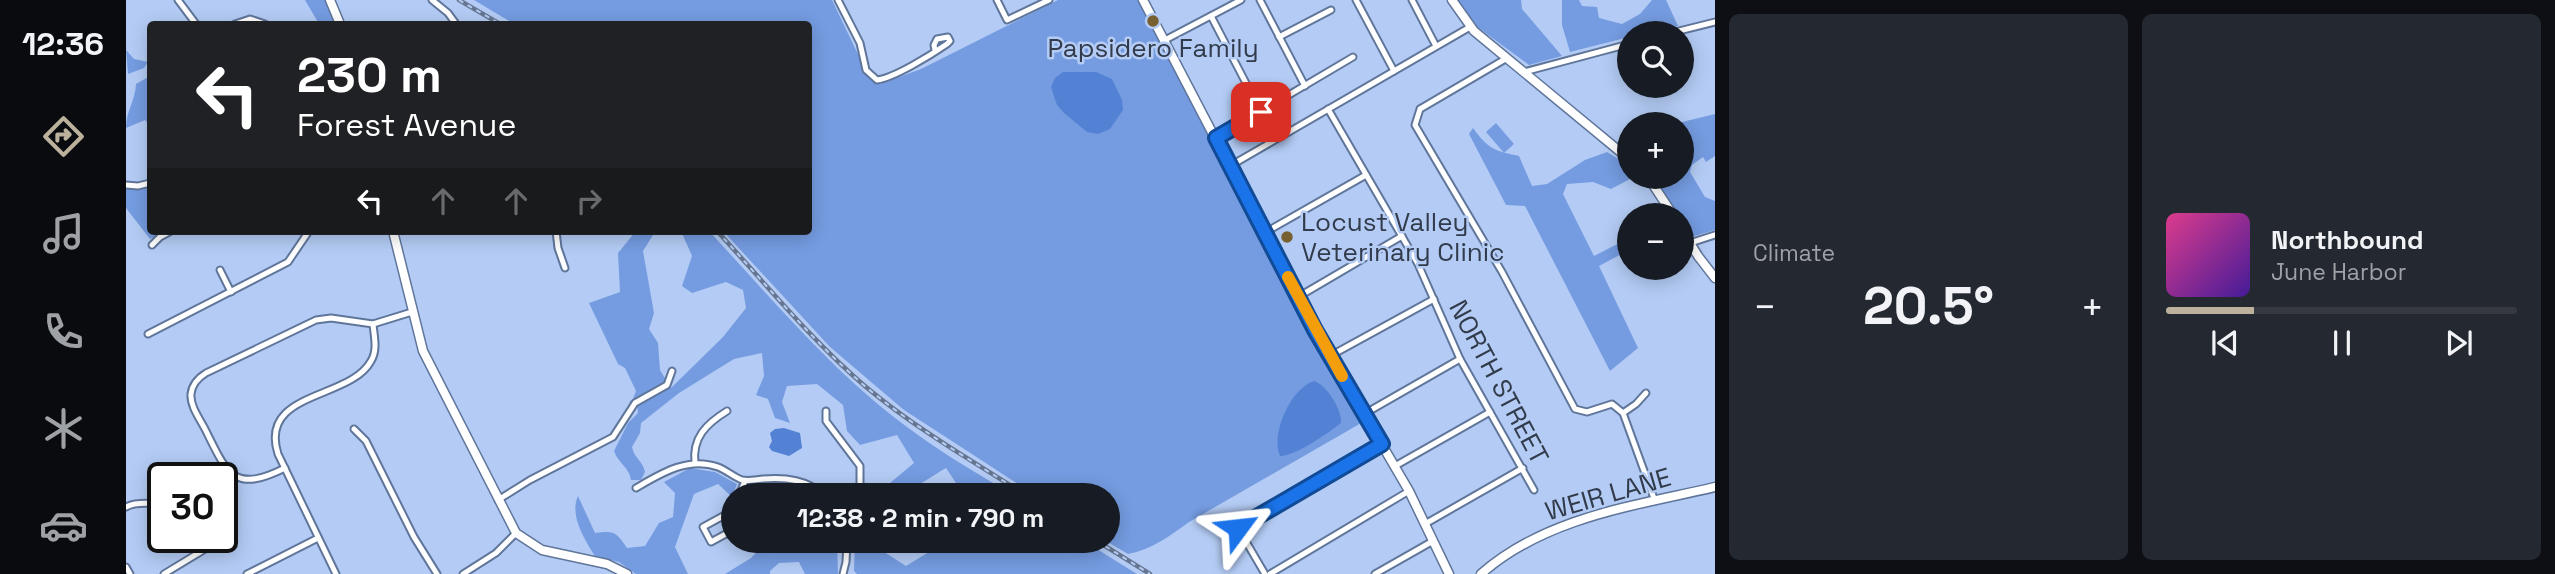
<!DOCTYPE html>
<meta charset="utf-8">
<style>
body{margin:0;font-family:"Space Grotesk",sans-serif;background:#242831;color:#f1f3f6;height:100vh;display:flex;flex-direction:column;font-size:26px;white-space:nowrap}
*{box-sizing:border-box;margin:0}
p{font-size:23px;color:#9ea1a6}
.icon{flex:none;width:38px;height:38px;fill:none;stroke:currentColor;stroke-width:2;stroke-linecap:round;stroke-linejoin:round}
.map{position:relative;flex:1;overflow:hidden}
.side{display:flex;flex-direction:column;gap:14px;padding:14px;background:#0d0f14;width:840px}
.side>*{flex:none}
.hud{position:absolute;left:21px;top:21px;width:665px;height:214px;border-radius:7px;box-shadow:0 4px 18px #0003;background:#202124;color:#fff;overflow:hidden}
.buttons{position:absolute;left:1491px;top:21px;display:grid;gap:14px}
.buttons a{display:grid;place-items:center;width:77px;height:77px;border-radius:50%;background:#171b24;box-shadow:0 4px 18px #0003;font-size:35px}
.speed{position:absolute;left:21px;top:462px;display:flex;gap:14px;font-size:35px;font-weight:700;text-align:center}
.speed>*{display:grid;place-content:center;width:91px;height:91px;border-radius:50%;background:#171b24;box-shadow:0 4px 18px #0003;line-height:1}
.speed .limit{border:4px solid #111;border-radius:10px;background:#fff;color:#111}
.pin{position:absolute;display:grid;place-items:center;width:60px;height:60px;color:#fff;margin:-30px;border-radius:14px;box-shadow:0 4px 10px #0006}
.me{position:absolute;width:77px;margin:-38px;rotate:60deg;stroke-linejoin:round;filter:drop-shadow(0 0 5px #0008)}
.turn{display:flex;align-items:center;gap:24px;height:147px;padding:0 35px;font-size:32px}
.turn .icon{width:91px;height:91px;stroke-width:2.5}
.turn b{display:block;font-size:49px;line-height:60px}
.lanes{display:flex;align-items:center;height:66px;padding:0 35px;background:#0003;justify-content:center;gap:35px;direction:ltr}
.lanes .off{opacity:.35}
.big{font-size:52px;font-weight:800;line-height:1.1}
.side .tile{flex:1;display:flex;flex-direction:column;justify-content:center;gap:10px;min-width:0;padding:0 24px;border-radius:10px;background:#242831}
.song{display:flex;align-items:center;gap:21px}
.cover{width:84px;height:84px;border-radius:10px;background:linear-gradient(135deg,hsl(330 70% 55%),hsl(260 70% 35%))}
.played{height:7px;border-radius:4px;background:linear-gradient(90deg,#bbb19d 25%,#363941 25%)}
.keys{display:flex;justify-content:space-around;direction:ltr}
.heat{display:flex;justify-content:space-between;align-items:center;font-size:38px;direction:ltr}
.side .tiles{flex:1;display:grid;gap:14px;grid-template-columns:repeat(2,1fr)}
.trip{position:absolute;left:595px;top:483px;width:399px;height:70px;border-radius:35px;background:#171b24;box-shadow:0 4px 18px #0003;font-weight:800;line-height:70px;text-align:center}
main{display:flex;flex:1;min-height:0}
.tabs{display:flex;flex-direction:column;width:126px;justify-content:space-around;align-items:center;background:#090b0e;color:#9ea1a6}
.tabs .icon{width:49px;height:49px}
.tabs .active{color:#bbb19d}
.tabs b{font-size:32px;color:#f1f3f6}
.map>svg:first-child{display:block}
.green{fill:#759ce1}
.water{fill:#5381d4}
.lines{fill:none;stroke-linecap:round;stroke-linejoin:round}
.street-casing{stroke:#5f759a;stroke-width:9}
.secondary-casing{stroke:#5f759a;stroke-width:11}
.street{stroke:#fff;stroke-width:5}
.secondary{stroke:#fff;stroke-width:8}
.rail-casing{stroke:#667690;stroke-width:4.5}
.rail{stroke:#b4ccf5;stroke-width:2;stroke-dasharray:5;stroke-linecap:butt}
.route-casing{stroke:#114b97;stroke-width:18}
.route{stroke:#1a73e8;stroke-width:12}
.slow{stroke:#f59e0b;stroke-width:12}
.poi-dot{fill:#796031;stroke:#b4ccf5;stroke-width:2.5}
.labels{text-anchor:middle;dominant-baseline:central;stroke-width:5;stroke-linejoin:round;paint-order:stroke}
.poi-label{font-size:26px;fill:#313b4b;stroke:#b4ccf5}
.street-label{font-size:26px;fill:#313b4b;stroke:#b4ccf5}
</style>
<main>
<nav class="tabs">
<b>12:36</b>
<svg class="icon active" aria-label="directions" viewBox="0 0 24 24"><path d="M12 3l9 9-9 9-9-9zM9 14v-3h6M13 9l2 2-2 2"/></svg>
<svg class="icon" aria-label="music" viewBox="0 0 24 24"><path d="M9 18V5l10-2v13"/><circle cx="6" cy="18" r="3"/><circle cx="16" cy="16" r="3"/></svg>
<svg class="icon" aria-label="phone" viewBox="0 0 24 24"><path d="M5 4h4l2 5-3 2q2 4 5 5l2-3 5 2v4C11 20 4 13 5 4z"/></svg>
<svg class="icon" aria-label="climate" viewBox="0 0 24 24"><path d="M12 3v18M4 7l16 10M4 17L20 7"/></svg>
<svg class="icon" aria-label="car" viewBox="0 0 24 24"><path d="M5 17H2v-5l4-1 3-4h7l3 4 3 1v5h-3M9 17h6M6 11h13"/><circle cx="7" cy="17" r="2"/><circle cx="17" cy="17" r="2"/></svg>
</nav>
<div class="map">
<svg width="1589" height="574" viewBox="0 0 1589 574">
<rect width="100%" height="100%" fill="#b4ccf5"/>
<!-- green -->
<g class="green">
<polygon points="179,0 200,0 210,24 193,24"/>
<path d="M348,0H706L741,73L750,84H754L795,69L932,0H1016L1185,331L1237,422L1063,522C1044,536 1025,550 1002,554L980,541L982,495H909L778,410L704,347L597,231H682V24H388Z"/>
<polygon points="1330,0 1395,0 1396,9 1436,56 1403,65 1346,23"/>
<polygon points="1436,0 1453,0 1456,6 1471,7 1473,18 1496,24 1514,14 1526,0 1540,0 1552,26 1520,33 1503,33 1503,37 1444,52 1436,25"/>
<polygon points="0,50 8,59 22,62 18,68 2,74"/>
<path d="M24,76V126L19,120L0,128C0,111 9,102 10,84Z"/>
<polygon points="1589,114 1589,156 1580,162 1577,157 1566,165 1564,172 1579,197 1589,201 1589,230 1565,237 1556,221 1556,215 1552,215 1527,177 1556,177 1556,124 1548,124"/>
<polygon points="1370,123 1388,144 1378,153 1360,132"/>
<path d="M1347,128C1362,149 1369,151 1393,156L1406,186L1421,184L1459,160L1481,152L1494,160L1506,178L1485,189L1467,182L1441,184L1437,194L1468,256L1503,238V250L1473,266L1512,348L1484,371L1399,206L1380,205L1343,134Z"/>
<polygon points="24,187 24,231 40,231 24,239 0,208 0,189"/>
<path d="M510,231H537L527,235L517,251L528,313L523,329L532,343L534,370L545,388L597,337L620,308L617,290L600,282L566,293L556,286L566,256L555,231H583C649,302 712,379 792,435C822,457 855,475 886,495H838L820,468C802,478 773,502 752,493L788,463L771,435L734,445L721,431L717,405L691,384L661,386L656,402L664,423L649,418L642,399L630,395L638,376L636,353L608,359L553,393L515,423L514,433L506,447C508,458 517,461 519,472L515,480H505C503,467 492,463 488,451L502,423L512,413L511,404L503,402L507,399L510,391L499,368L492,364L463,303L494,292L492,253Z"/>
<path d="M564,468L589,472L611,484L606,497L592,484L568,494L549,547L562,574H510L493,562L469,556C459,540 443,515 452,496L469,533C489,531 489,531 501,548L519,546L533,523L547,517L549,493L538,482Z"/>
<polygon points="641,541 667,541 668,543 686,547 698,541 711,541 712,574 679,574 673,562 653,563 644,571 644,574 599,574 625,558"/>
<polygon points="729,541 741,541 780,566 821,541 958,541 1011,574 731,574 728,571"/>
</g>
<!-- water -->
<g class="water">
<polygon points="937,72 970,72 986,79 996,100 997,110 984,129 972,134 961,132 938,113 931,105 925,87 929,78"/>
<path d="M1188,381C1201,385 1216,410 1215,423C1202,433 1170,456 1154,456C1144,434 1165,388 1188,381Z"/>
<polygon points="658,428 674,433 676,448 663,456 646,451 643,447 646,441 644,433 649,429"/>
</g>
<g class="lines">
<defs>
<g id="street">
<polyline points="52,0 70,24"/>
<polyline points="306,0 322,13 330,24"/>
<path d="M712,0L734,43L740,70L751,80C768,78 805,55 821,44L824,41L822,37L811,39L808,45L809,50"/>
<polyline points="871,0 881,20 923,0"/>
<polyline points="1134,0 1179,86"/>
<polyline points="1230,0 1268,71"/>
<polyline points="1286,0 1310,46"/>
<polyline points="1085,16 1135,112"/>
<polyline points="109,24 124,19 139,24"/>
<polyline points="1545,33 1589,22"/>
<polyline points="1153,37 1205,10"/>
<polyline points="1039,40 1115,0"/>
<polyline points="1381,58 1294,109 1289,125 1376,272 1449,409 1461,412 1486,404 1497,413 1529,501"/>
<polyline points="1398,72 1503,44"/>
<polyline points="1202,109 1292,264 1334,359 1408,490"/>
<polyline points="1090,138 1227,57"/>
<polyline points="1104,166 1344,27"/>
<polyline points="0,185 12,186 24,183"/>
<polyline points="430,231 432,248 439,268"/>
<polyline points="1138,233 1240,175"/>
<polyline points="1564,243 1589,235"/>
<polyline points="26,245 34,237 45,231"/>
<polyline points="94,270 105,292"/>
<polyline points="1172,297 1276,236"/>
<polyline points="22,334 162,262 183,231"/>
<polyline points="1204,356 1308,299"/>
<polyline points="700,411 700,421 734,466 734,495"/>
<polyline points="1497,413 1510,404 1520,393"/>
<polyline points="1238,414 1334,359"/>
<polyline points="228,429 240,441 288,537 311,574"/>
<path d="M569,463C566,438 580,424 601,411"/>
<polyline points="1269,466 1364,412"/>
<path d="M159,468C107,494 101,473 79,429C74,419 64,406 65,394C66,384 72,378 80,373L190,320L205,318L247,324L286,312"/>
<path d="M510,488C534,474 562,456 592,467C600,470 608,477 616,480C622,481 631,480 637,479C661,477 680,480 699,495"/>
<polyline points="613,495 619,481"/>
<polyline points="796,495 797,495"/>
<polyline points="372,500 404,480 487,437 509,403 541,385 546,371"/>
<path d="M0,507C12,500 25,506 37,501"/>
<polyline points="599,515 607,530 585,542 577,527 599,515 607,507"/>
<polyline points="1299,524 1397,468"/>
<polyline points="0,567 4,574"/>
<polyline points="38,574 94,540"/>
<polyline points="121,574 192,538"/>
<path d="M210,574L152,454C132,391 224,400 245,361C252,350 248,336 247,324"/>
<polyline points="337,574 370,553 390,533"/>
<polyline points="717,574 720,562 721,541"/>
<polyline points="1139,574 1112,528 1256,444"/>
<polyline points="1144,574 1283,491"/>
<polyline points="1249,574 1307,541"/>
</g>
<g id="secondary">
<polyline points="204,0 214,24"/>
<polyline points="1017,0 1189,330 1283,491 1323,574"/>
<polyline points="1326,0 1348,31 1503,159"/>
<polyline points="1522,177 1547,215"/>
<polyline points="1556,230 1572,256 1589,278"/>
<polyline points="267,231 297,351 390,533 416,550 481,564 501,574"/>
<path d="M1355,574C1420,517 1508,506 1589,487"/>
</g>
</defs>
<!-- street casing -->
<use href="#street" class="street-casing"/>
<!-- secondary casing -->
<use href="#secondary" class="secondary-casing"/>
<!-- street -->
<use href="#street" class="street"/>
<!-- secondary -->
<use href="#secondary" class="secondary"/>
<defs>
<g id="rail">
<polyline points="333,0 374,24"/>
<path d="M591,231C639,283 685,340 740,387C789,428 846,461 900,495"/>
<polyline points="971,541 1024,574"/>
</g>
</defs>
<!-- rail casing -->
<use href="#rail" class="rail-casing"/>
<!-- rail -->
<use href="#rail" class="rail"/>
</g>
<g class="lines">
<defs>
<polyline id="route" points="1112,528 1256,444 1189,330 1090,138 1135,112"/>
</defs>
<!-- route casing -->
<use href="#route" class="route-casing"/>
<!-- route -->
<use href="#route" class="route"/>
<!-- slow -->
<polyline class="slow" points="1162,277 1216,376"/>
</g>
<!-- markers -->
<g class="poi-dot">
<circle cx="1027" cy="21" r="7"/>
<circle cx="1161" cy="237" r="7"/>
</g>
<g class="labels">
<!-- poi labels -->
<g class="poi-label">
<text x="1027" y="48">Papsidero Family</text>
<text x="1175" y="222" text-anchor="start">Locust Valley<tspan x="1175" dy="30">Veterinary Clinic</tspan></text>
</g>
<!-- street labels -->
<g class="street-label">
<text transform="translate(1373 382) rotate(62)">NORTH STREET</text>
<text transform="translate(1482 494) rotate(-16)">WEIR LANE</text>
</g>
</g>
</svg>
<div class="buttons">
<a><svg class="icon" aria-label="search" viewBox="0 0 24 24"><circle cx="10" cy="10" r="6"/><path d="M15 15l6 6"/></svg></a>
<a>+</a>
<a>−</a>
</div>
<div class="speed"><div class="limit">30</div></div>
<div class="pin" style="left:1135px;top:112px;background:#d93025"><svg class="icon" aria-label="arrive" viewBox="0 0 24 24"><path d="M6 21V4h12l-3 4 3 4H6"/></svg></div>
<svg class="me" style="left:1112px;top:528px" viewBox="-20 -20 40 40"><path d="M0-17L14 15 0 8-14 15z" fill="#1a73e8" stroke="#fff" stroke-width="4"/></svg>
<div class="trip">12:38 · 2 min · 790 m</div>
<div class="hud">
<div class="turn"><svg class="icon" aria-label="left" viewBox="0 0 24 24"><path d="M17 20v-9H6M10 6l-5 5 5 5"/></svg><div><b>230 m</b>Forest Avenue</div></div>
<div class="lanes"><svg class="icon" aria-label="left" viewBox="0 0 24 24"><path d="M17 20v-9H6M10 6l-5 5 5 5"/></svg><svg class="icon off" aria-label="ahead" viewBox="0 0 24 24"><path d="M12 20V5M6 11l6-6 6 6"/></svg><svg class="icon off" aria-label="ahead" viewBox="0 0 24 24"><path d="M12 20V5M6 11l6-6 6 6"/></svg><svg class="icon off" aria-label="right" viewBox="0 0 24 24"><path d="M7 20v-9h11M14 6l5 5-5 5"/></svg></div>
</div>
</div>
<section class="side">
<div class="tiles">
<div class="tile"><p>Climate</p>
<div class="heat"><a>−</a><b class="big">20.5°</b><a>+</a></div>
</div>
<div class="tile">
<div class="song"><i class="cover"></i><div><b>Northbound</b><p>June Harbor</p></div></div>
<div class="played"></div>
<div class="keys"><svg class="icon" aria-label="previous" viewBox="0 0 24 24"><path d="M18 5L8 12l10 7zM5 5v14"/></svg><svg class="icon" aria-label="pause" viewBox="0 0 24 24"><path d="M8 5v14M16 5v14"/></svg><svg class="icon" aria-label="next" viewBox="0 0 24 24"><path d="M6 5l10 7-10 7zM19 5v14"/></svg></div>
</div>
</div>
</section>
</main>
